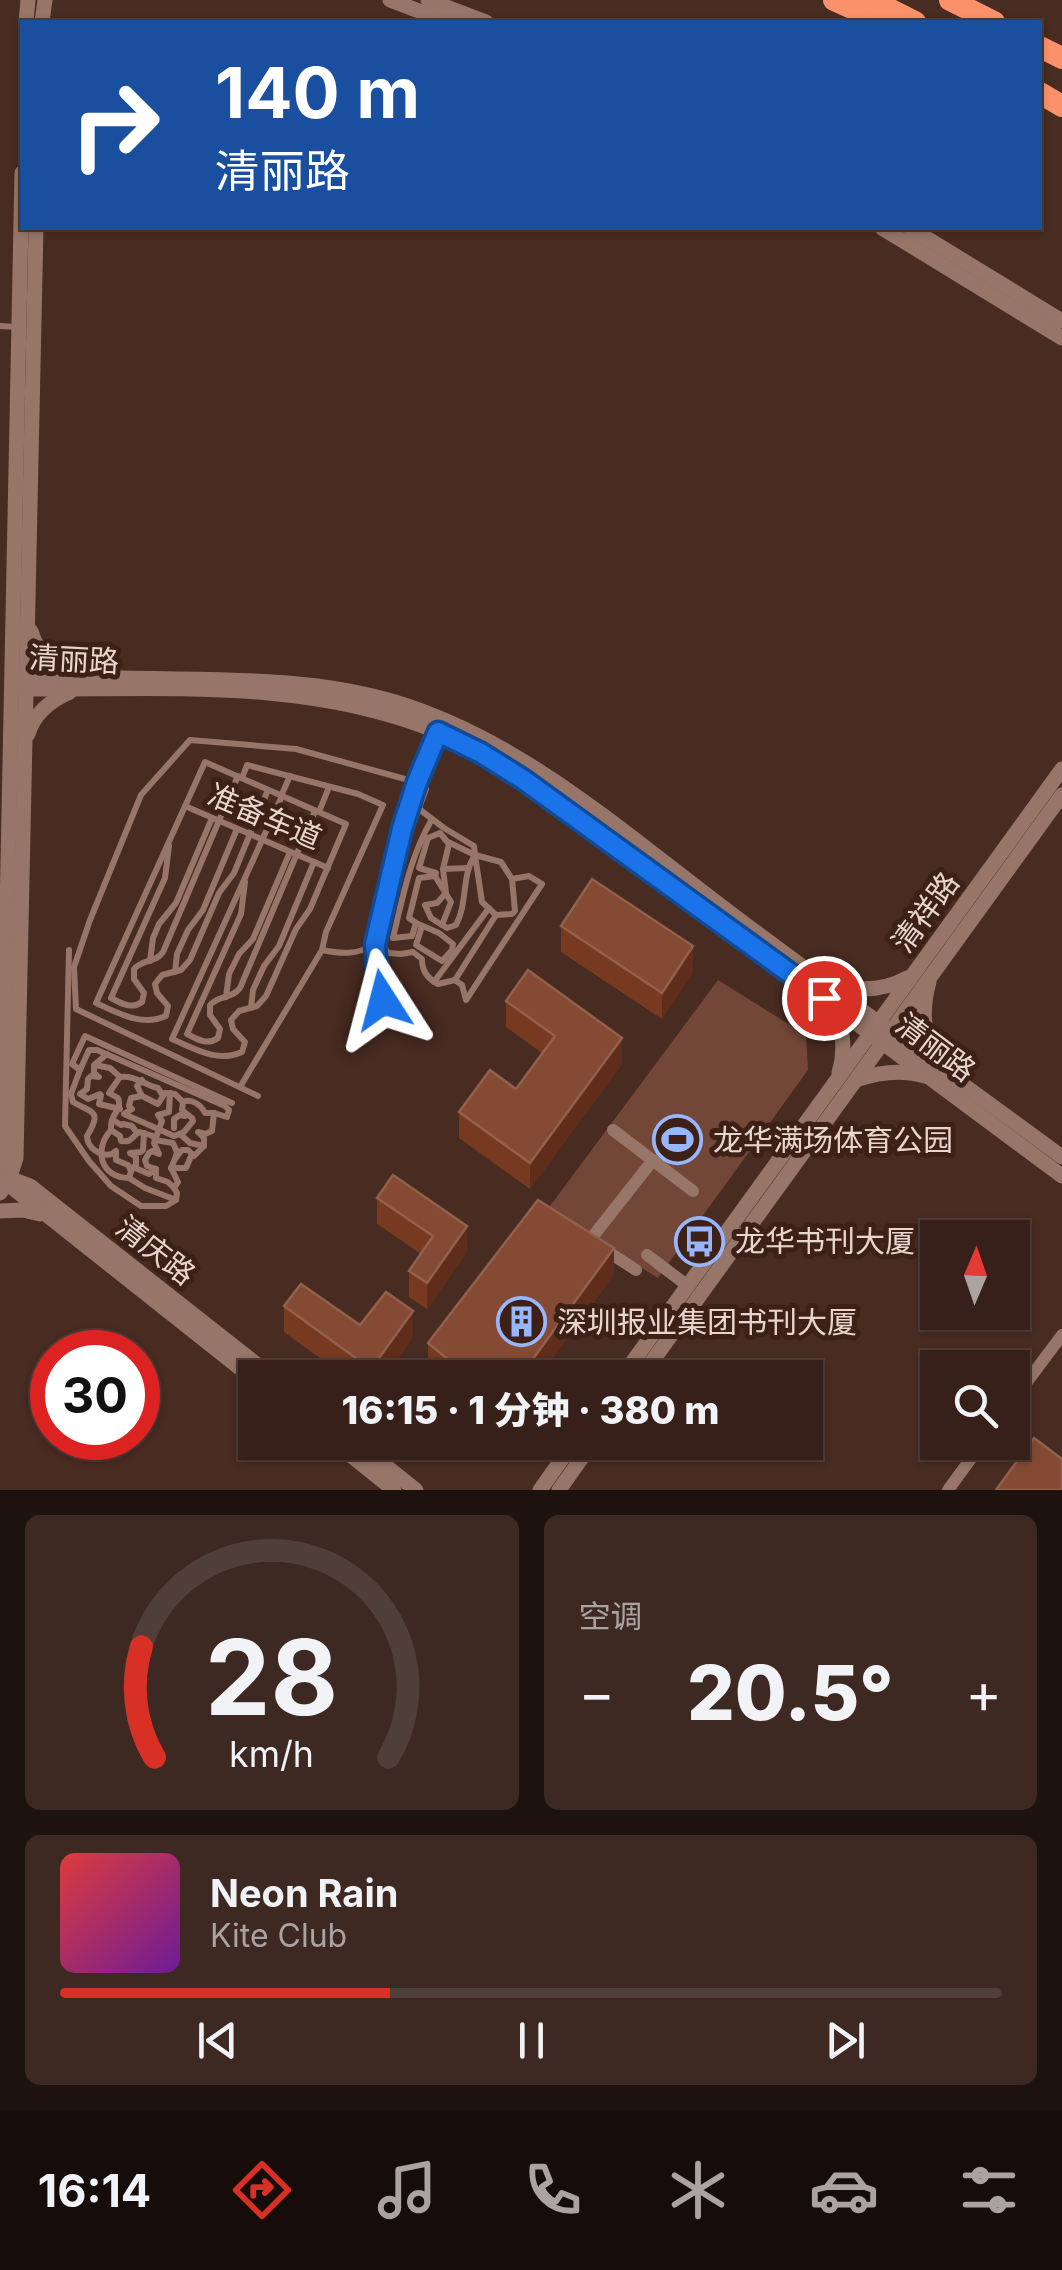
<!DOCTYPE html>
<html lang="zh">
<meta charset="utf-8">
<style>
body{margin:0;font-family:Inter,"Noto Sans SC",sans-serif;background:#3d2822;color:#f1f3f6;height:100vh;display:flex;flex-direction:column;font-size:38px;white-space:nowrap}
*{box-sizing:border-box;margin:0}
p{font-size:32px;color:#aaa3a2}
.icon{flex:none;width:55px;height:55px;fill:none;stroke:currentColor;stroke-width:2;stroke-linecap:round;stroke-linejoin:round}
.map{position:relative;height:1490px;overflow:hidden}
.drawer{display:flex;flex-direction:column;gap:25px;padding:25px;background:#1e120e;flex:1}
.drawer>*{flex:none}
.top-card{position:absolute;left:20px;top:20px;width:1022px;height:210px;border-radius:0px;box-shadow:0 2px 8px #0004,0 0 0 2px #503e38;background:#1a4fa0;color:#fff;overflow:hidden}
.needle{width:65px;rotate:2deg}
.fabs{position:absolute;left:920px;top:1220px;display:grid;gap:20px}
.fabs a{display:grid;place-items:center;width:110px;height:110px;border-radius:0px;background:#362019;box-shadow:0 2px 8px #0004,0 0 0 2px #503e38;font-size:50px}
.speed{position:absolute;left:30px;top:1330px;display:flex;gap:20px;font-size:50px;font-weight:700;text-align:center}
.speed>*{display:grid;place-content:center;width:130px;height:130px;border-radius:50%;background:#362019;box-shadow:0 2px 8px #0004,0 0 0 2px #503e38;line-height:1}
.speed .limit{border:15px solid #d22;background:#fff;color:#111}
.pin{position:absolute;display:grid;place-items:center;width:85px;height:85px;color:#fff;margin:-42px;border:5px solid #fff;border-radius:50%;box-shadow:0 2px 10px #0007}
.me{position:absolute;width:110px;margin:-55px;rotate:351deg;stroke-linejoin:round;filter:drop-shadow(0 0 8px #0008)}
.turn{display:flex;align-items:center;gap:35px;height:210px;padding:0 30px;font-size:45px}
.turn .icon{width:130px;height:130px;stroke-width:2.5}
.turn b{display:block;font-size:70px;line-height:85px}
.big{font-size:75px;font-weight:800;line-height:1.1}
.drawer .tile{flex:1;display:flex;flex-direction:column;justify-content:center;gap:15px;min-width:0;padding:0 35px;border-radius:15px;background:#3d2822}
.drawer .dial{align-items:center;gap:0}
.dial svg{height:260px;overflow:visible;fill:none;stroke:#503e38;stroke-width:7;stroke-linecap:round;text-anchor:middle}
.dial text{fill:#f1f3f6;stroke:none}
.song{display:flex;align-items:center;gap:30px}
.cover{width:120px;height:120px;border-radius:15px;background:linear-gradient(135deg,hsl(0 70% 55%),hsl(280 70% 35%))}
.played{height:10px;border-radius:5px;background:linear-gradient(90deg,#d93025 35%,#503e38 35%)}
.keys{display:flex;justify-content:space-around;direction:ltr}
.heat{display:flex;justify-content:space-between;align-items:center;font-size:55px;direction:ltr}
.drawer .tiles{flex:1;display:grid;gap:25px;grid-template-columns:1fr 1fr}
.tile:last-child{grid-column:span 2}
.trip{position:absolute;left:238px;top:1360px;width:585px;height:100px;border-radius:0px;background:#362019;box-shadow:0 2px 8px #0004,0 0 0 2px #503e38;font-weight:800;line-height:100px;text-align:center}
.menu{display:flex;height:160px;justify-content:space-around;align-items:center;background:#160d0a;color:#aaa3a2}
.menu .icon{width:70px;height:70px}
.menu .active{color:#d93025}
.menu b{font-size:45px;color:#f1f3f6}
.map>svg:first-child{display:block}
.green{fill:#724737}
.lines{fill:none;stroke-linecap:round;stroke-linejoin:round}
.service{stroke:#977568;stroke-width:6}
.minor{stroke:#977568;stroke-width:12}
.tertiary{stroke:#977568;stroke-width:15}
.motorway{stroke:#fa916a;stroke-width:22}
.wall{fill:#773a21}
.shaded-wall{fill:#5f2d19}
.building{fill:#844a34;stroke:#93604c;stroke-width:2.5}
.route-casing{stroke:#114b97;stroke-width:25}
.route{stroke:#1a73e8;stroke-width:18}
.labels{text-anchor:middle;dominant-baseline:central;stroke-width:10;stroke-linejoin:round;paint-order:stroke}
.street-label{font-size:30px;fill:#e8d5ce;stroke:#3d2117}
.poi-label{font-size:30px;fill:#e8d5ce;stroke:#3d2117;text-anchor:start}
</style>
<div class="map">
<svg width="1062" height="1490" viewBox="0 0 1062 1490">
<rect width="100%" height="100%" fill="#482b21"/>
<!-- green -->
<polygon class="green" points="718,980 806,1035 808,1070 658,1278 547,1210"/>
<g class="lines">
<!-- service -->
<g class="service">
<polyline points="0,326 18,327"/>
<polyline points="242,778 247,765 358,794 383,805 326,932 322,950"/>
<path d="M426,789L403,852L384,947L388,953L401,954L413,952L422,959C422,971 427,978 438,984L455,980L462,985L466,1000L542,884L529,876L512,879L515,911L512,914L496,915L482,902L475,855C461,876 468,903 456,925L447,928L431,918L425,905L437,903L446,893L443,869L449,844L440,833L428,838L419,868L436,873L435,876L419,878L409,918L416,923L412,936L393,938C403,896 410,857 432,819"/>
<path d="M268,790L234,873L219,893L190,960L181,970L162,975L155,984L157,993L168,1006L166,1016C142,1027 118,1013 96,1003L205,762C252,783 299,803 346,824L310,909L296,929L266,996L257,1006L239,1011L231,1020L233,1029L245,1042L242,1052C218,1063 195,1049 172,1039L282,796"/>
<polyline points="281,796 290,776"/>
<polyline points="185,806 328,868"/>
<polyline points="419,809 444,828 474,846 475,854"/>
<polyline points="319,812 329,787"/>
<polyline points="448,842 475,855 501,862 512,879"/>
<path d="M169,846L165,878L111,998C121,1003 131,1010 142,1002L144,993L134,979V969C142,959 156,963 163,952L238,776"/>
<polyline points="443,869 467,868"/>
<polyline points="435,876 451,902 442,925"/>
<path d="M245,882L241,914L187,1034C197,1039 207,1046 218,1038L220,1029L210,1015V1005C218,995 232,999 240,988L315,811"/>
<polyline points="416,923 439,933 453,944 452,950 442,961 416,945 422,926"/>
<polyline points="69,950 65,1126 89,1161 111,1186 141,1206 166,1206 176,1200"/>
<polyline points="150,961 153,938 159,924 176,903 212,818"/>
<polyline points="175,972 177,954 188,930 203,910 237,829"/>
<polyline points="455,980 496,915"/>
<polyline points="434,982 489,908"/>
<polyline points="226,997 229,974 239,954 253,939 290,852"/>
<polyline points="251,1008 253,990 264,966 279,946 314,862"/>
<polyline points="107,1054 94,1065 94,1073 99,1077 91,1076 88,1079 87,1089 80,1094 88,1099 100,1094 101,1095 99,1104 120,1109"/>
<polyline points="95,1065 110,1068 120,1077"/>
<path d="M80,1070L71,1094L73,1102C92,1113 103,1110 87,1136C87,1148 101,1157 112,1154L116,1151V1160L128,1165L131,1171L136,1165V1157L130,1153L141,1152L143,1150L144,1133"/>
<polyline points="142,1080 137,1086 142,1096 158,1104 165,1093 175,1094 183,1102"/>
<path d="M240,1087L322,950C342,954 356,955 374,945"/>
<path d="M142,1096L131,1098L129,1106L132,1109L124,1114L174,1136L184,1132L193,1121L192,1118L182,1110L183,1102C192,1098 201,1105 205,1113H214L227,1117L229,1110L225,1106L97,1050H89L80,1070L72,1064L85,1036L232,1103"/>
<path d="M163,1096L158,1088C144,1085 136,1075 120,1077L109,1093L118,1098C122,1109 115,1111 112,1120C111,1123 111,1127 111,1130L120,1136L121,1141C133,1143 131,1136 140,1132L153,1136L155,1140L173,1143L177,1152L175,1159L182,1150H188L194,1156L204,1146V1138L198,1132L205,1134L212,1131L214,1113"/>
<polyline points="258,1096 76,1009 74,967 90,920 141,795 190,740 296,749 416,782"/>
<polyline points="113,1120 121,1125 123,1124 132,1126 137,1133"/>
<polyline points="174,1128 174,1119 180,1115 185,1116"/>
<path d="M111,1130C93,1150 101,1178 129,1178L131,1171"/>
<polyline points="180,1134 190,1143 204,1146"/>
<polyline points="133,1167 149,1174 156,1169 156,1178 168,1182 174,1188 178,1182 171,1168 175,1159"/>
<polyline points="171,1168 186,1168 192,1154"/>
<polyline points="156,1169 147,1166 145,1160 149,1153 152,1151 159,1154 154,1143 162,1121 158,1115 169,1112 170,1093"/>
<polyline points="129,1178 145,1188 176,1200 177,1193 174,1188"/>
</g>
<!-- minor -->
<g class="minor">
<polyline points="383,1000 377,971 375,944 402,829 417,782 439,726"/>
<polyline points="613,1130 693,1191"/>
<polyline points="647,1255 688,1286"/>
<polyline points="636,1270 590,1240 653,1160"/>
<polyline points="1012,1402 1062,1335"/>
<polyline points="948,1490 983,1442"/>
</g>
<!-- tertiary -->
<g class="tertiary">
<polyline points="390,0 448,22"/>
<polyline points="428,0 486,22"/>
<polyline points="26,22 28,0"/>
<polyline points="42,22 45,0"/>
<polyline points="882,228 1062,338"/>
<polyline points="910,228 1062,321"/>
<path d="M31,631C37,652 51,666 72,673"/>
<path d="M12,683L26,689C163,690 306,678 436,731C488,753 534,786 580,818L1062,1176"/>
<path d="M12,683L27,677C77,677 128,678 178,679C252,680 324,681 395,702C524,741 627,836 733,915C842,997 952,1076 1062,1157"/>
<path d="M28,734C34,714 51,700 70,692"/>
<path d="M929,982C921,1011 923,1040 939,1065"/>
<path d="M833,985C858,991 884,991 907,978"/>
<path d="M829,1005C844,1024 846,1050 839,1073"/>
<path d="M856,1080C879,1072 902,1069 925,1076"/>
<polyline points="0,1165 2,1157 22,173"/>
<polyline points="1,1175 30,1186 274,1378"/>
<polyline points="0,1178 255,1380"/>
<polyline points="0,1193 10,1177 16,1158 36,228"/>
<polyline points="0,1211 23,1210 40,1214"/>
<polyline points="621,1378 1062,769"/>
<polyline points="640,1378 1062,795"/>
<polyline points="334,1442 394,1490"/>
<polyline points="356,1442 416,1490"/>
<polyline points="540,1490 574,1442"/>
<polyline points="559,1490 593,1442"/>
</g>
<!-- motorway -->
<g class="motorway">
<polyline points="834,0 883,22"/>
<polyline points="871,0 915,22"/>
<polyline points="950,0 994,22"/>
<polyline points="1040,47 1062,58"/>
<polyline points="1040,93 1062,106"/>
</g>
</g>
<!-- wall -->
<g class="wall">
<polygon points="561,926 693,972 662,1019 561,952"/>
<polygon points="506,1001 622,1064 530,1189 459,1138 459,1112 516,1089 542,1053 506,1027"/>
<polygon points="377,1198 467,1252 427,1309 409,1297 409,1271 421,1254 377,1224"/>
<polygon points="614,1274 538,1378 437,1378 428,1369 428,1343"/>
<polygon points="284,1306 360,1325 413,1337 384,1378 347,1378 284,1332"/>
<polygon points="449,1442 490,1442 478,1460"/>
</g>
<!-- shaded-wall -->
<g class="shaded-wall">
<polygon points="693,946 693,972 662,1019 662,993"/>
<polygon points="622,1038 622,1064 530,1189 530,1163"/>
<polygon points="467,1226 467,1252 427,1309 427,1283"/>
<polygon points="614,1248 614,1274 538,1378 519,1378"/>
<polygon points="413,1311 413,1337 384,1378 371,1378 371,1369"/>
<polygon points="478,1442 490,1442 478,1460"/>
</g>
<!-- building -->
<g class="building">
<polygon points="592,879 693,946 662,993 561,926"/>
<polygon points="528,970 622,1038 530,1163 459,1112 490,1070 516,1089 555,1036 506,1001"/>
<polygon points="393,1175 467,1226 427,1283 409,1271 433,1236 377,1198"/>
<polygon points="538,1200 614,1248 519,1378 437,1378 450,1361 428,1343"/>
<polygon points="301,1284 360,1325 386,1292 413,1311 371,1369 284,1306"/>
<polygon points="1034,1438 1062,1459 1062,1490 996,1490"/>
</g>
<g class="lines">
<defs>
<polyline id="route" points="383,1000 377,970 375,944 402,829 417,782 438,732 481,753 524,780 824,998"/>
</defs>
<!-- route casing -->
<use href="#route" class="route-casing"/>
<!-- route -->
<use href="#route" class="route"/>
</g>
<!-- icons -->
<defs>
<symbol id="stadium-ring" viewBox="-11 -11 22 22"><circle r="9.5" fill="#3d2117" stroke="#97b6fd" stroke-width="1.5"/><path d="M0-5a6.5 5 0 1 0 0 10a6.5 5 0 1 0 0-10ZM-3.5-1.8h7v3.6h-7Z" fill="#97b6fd"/></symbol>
<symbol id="bus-ring" viewBox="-11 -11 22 22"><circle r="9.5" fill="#3d2117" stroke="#97b6fd" stroke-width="1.5"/><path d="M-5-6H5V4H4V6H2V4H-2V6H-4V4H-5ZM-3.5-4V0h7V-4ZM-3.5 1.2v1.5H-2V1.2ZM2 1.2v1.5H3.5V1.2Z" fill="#97b6fd"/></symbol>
<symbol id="building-ring" viewBox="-11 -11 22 22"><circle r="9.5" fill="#3d2117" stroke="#97b6fd" stroke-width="1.5"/><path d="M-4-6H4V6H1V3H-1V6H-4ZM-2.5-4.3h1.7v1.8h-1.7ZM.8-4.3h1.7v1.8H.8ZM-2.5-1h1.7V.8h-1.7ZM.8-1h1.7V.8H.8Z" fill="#97b6fd"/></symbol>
</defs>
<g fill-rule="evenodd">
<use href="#stadium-ring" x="650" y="1112" width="55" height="55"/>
<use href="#bus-ring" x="672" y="1214" width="55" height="55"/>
<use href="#building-ring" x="494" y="1294" width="55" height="55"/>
</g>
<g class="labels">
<!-- street labels -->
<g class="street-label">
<text transform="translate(74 659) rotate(3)">清丽路</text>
<text transform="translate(265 816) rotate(23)">准备车道</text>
<text transform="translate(925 912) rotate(-54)">清祥路</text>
<text transform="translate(936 1047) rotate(37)">清丽路</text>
<text transform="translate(156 1250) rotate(38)">清庆路</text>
</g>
<!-- poi labels -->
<g class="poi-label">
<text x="713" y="1140">龙华满场体育公园</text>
<text x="735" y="1241">龙华书刊大厦</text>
<text x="557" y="1322">深圳报业集团书刊大厦</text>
</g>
</g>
</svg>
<div class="fabs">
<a><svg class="needle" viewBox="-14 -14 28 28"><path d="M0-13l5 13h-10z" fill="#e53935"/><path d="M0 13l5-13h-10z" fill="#aaa3a2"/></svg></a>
<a><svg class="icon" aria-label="search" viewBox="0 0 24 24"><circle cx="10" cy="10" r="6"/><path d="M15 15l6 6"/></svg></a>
</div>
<div class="speed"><div class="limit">30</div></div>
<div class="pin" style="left:824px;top:998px;background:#d93025"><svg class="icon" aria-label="arrive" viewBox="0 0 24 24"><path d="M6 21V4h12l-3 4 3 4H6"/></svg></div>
<svg class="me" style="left:383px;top:1000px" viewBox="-20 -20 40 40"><path d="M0-17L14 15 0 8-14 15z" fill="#1a73e8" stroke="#fff" stroke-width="4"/></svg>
<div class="trip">16:15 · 1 分钟 · 380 m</div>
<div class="top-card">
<div class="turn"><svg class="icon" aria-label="right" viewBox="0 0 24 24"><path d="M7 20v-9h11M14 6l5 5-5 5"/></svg><div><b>140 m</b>清丽路</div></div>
</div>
</div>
<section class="drawer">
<div class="tiles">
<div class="tile dial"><svg viewBox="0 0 100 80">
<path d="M14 69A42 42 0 1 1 86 69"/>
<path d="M14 69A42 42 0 0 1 10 35" stroke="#d93025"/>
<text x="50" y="56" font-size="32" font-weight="700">28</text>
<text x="50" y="72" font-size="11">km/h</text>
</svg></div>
<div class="tile"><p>空调</p>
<div class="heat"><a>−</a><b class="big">20.5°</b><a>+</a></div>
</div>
<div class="tile">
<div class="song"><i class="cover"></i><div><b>Neon Rain</b><p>Kite Club</p></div></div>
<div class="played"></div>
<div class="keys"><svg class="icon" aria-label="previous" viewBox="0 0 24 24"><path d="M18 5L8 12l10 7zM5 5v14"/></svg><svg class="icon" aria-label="pause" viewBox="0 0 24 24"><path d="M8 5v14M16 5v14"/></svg><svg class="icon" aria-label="next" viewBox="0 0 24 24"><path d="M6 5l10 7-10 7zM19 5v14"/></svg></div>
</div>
</div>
</section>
<nav class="menu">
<b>16:14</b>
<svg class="icon active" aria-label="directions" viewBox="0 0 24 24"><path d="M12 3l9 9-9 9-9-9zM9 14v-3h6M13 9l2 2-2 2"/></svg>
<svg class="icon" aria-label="music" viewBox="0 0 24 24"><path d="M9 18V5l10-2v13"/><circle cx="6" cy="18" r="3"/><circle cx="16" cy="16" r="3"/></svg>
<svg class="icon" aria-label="phone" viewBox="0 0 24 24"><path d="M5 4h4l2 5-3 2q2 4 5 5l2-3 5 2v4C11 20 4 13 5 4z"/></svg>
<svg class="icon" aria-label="climate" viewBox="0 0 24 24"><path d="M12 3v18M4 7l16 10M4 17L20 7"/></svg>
<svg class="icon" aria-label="car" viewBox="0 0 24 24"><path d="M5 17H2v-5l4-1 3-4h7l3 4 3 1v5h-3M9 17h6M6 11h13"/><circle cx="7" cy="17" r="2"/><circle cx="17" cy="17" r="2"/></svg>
<svg class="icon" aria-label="filters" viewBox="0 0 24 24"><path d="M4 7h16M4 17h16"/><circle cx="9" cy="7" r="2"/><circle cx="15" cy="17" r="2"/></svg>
</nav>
